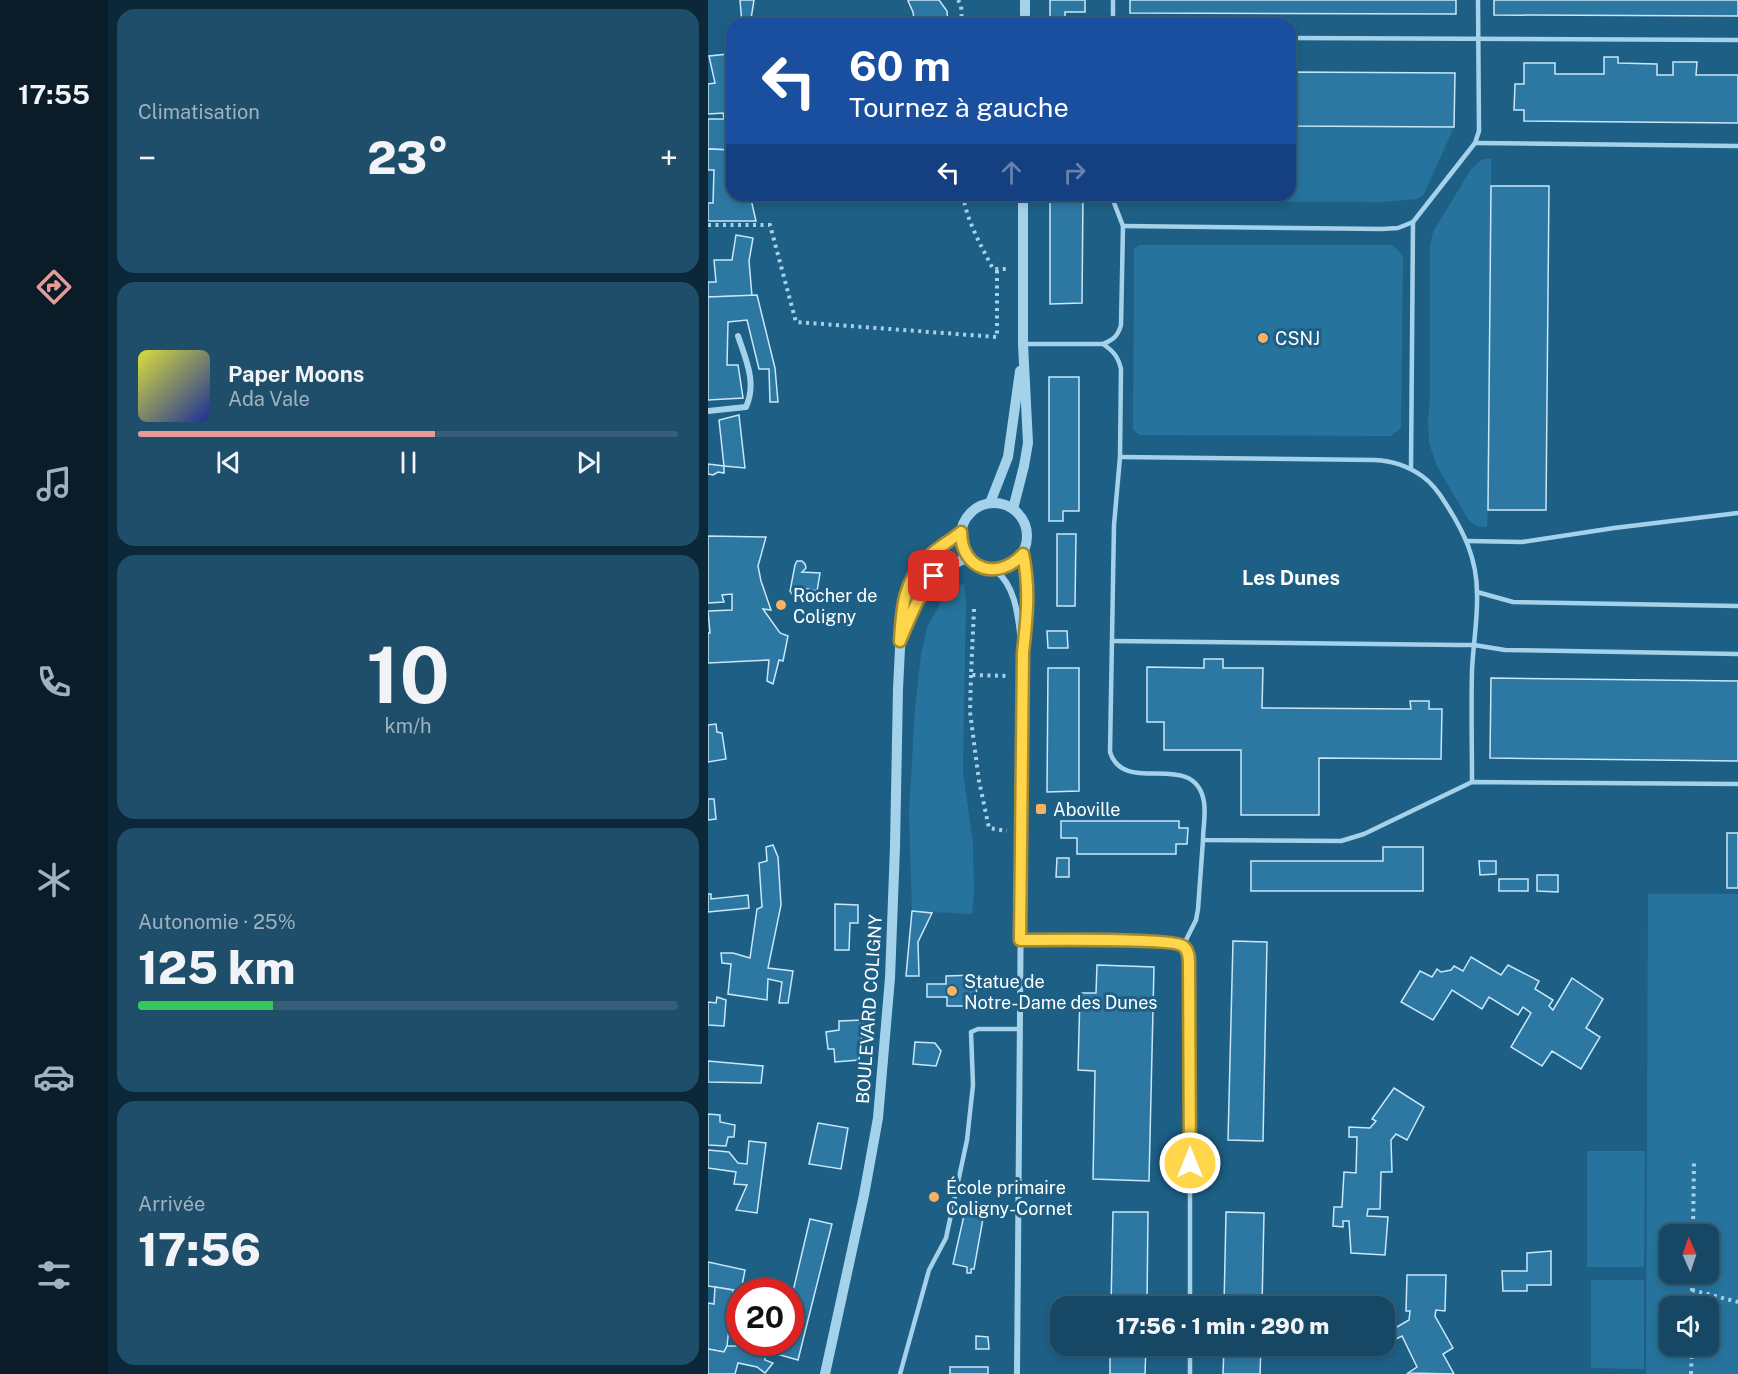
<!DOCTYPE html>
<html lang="fr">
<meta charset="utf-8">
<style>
body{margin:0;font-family:"Public Sans",sans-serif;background:#1f4e6a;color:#f1f3f6;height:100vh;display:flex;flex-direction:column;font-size:22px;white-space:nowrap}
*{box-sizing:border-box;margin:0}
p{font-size:20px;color:#9eb2bf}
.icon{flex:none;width:33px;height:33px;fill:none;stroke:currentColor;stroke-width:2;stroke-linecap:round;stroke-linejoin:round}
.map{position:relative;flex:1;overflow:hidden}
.drawer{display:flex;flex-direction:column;gap:9px;padding:9px;background:#0c2737;width:600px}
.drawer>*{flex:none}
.banner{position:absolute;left:18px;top:18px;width:570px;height:183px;border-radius:18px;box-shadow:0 3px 9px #0003,0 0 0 2px #355f78;background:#1a4fa0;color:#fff;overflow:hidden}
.needle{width:39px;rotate:357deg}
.fabs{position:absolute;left:951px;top:1224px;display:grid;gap:12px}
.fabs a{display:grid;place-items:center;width:60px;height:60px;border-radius:12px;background:#164764;box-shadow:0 3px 9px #0003,0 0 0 2px #355f78;font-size:30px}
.speed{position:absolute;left:18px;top:1278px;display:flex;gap:12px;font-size:30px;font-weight:700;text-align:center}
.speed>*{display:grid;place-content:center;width:78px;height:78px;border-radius:50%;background:#164764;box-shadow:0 3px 9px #0003,0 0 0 2px #355f78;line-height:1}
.speed .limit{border:9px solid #d22;background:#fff;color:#111}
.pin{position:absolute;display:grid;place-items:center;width:51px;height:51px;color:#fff;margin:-26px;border-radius:12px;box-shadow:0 3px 9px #0006}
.me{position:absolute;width:66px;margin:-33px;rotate:0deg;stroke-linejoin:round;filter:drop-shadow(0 0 4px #0008)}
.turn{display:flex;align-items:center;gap:21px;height:126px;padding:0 24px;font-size:27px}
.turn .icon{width:78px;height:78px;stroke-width:2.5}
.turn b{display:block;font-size:42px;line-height:51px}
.lanes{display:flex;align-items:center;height:57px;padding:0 24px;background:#0003;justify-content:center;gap:30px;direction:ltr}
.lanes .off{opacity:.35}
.big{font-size:45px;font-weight:800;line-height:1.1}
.drawer .widget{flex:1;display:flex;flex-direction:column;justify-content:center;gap:9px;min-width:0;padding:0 21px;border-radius:18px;background:#1f4e6a}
.drawer .dial{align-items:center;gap:0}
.dial b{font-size:78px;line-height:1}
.song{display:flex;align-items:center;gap:18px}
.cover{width:72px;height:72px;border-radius:9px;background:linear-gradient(135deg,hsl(60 70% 55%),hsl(230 70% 35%))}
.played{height:6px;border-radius:3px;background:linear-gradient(90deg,#e69b98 55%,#355f78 55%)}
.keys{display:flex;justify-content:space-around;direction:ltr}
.heat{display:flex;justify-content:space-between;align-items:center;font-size:33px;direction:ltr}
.charge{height:9px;border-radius:4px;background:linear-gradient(90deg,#34c759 25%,#355f78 0)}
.trip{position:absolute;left:342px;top:1296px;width:345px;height:60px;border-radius:18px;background:#164764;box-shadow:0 3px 9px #0003,0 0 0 2px #355f78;font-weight:800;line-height:60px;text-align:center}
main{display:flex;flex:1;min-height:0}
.menu{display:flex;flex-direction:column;width:108px;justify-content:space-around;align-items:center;background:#091c28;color:#9eb2bf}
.menu .icon{width:42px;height:42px}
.menu .on{color:#e69b98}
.menu b{font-size:27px;color:#f1f3f6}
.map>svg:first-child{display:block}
.green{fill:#26739d;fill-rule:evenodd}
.building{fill:#2c78a3;stroke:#c9e7f8;stroke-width:1.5}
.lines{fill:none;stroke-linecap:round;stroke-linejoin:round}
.path{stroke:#a4d2ea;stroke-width:4;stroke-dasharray:3 4.5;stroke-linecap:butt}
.service{stroke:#a4d2ea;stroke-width:4.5}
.minor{stroke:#a4d2ea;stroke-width:6}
.tertiary{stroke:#a4d2ea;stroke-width:10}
.route-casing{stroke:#a68a30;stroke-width:15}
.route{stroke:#ffd54a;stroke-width:10}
.poi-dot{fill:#fab162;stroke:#1d5f85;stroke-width:2}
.labels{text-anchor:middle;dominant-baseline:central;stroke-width:6;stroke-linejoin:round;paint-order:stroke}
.poi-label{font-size:18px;fill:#fff;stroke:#1d5f85;text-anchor:start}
.street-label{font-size:18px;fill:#fff;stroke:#1d5f85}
.neighbourhood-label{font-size:20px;font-weight:bold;fill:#fff;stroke:#1d5f85}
</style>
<main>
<nav class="menu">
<b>17:55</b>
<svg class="icon on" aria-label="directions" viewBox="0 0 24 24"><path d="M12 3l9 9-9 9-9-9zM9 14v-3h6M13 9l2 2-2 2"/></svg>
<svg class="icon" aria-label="music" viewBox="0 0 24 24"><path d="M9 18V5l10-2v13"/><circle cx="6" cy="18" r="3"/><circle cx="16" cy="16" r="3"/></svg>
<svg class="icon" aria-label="phone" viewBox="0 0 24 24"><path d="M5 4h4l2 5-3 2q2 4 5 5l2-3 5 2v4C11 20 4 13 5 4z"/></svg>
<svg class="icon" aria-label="climate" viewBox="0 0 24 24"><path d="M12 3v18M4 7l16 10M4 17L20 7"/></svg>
<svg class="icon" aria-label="car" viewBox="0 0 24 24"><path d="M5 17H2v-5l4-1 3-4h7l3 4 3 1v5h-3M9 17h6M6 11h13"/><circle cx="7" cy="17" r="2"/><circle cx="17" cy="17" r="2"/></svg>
<svg class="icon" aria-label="filters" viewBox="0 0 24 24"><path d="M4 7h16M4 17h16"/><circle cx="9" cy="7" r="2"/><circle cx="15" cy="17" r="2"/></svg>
</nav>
<section class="drawer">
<div class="widget"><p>Climatisation</p>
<div class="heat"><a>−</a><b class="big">23°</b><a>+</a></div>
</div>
<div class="widget">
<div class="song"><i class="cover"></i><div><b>Paper Moons</b><p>Ada Vale</p></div></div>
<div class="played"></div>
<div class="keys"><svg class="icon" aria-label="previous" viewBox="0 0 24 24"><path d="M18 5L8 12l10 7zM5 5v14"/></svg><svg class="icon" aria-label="pause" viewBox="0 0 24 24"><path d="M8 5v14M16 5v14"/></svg><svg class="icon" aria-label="next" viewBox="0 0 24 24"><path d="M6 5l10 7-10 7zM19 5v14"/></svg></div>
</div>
<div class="widget dial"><b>10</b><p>km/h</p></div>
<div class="widget"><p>Autonomie · 25%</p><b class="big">125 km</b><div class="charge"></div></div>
<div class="widget"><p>Arrivée</p><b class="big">17:56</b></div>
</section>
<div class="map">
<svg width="1030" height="1374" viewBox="0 0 1030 1374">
<rect width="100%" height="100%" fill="#1d5f85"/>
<!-- green -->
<g class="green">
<polygon points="582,126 746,127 716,194 709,199 675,202 429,201 425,199 423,195 582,195"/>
<path d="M778,159H783V186L780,510L779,527C769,527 766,526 760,519L729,466L721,443L720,422L722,394V245L725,232L763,169L773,160Z"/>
<polygon points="431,245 684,245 690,250 695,257 693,428 683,436 432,435 425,430 426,255 426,248"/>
<polygon points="256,584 258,601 255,772 265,844 266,894 264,914 204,911 201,813 207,707 213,655 219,628 237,594 249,586"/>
<path d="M940,894H1030V1374H938ZM1000,1234V1274H962V1234ZM1000,1306V1346H962V1306Z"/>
<polygon points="879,1151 937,1151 936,1267 879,1267"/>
<polygon points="883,1280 936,1280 936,1369 883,1368"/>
</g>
<!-- building -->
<g class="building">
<polygon points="32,0 46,0 43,19 44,24 34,24"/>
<polygon points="201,0 231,0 239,11 240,24 213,24 212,19 206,19 205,12 200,1"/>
<polygon points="342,0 377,0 377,12 357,12 357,24 342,24"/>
<polygon points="422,0 748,0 748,14 422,13"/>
<polygon points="786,0 1030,0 1030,16 786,15"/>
<polygon points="19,42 24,42 24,150 0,149 0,119 16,119 15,113 0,114 0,84 7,83 1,56 20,54"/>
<polygon points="896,57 910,57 910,63 949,64 949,75 965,75 965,62 989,62 988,75 1030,75 1030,123 816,121 816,110 806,110 807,84 816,84 816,63 847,63 847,74 896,74"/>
<polygon points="582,72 747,73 746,127 582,126"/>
<polygon points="0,149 24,150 24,195 42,195 48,221 0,221 0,203 5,203 6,170 0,170"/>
<polygon points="783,186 841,186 838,510 780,510"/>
<polygon points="342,195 375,195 374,303 342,304"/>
<polygon points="28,235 45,238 41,261 44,296 0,297 0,282 8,282 6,260 24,260"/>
<polygon points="49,295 67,368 70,402 62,402 61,369 51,369 39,320 20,322 19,365 30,365 35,398 0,400 0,297"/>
<polygon points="341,377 371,377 371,511 355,511 355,521 341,521"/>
<polygon points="31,415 37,468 16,466 11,420"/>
<polygon points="0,464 16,466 16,473 10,472 5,475 0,474"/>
<polygon points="349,534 368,534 367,606 349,606"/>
<polygon points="0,536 58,537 50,566 53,581 63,610 55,609 72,633 80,636 75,661 71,660 65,684 59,681 61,660 0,663 0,633 2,633 0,611 24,610 24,594 14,595 16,602 0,603"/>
<polygon points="89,561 94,561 97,564 98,568 94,572 112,573 109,591 91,587 93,592 90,596 84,594 82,591 87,565"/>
<polygon points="339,631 359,631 360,648 340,648"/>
<polygon points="496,659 515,659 515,668 555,668 554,708 703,709 702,701 721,701 721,709 734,709 733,759 611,758 611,815 533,815 533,750 456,750 456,722 439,722 439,667 496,668"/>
<polygon points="340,668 371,668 371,791 339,792"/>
<polygon points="783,678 1030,681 1030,761 782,758"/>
<polygon points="8,724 9,732 14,733 18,759 0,762 0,725"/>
<polygon points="0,799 6,799 8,819 0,820"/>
<polygon points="353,821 471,821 471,828 480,828 479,844 468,844 468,854 369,854 369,838 353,838"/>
<rect x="1019" y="833" width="11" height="55"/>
<polygon points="65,845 70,857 73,905 60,968 85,971 80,1003 71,1003 74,982 60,979 59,1000 20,994 23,964 14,963 13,953 25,953 42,958 49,909 54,907 51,863 59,861 58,847"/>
<polygon points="675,847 715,847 715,891 543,891 543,861 675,861"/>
<polygon points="349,858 361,858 361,877 348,877"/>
<polygon points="771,861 788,861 788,874 772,875"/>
<polygon points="829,875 850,875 850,892 829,891"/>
<rect x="791" y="879" width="29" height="12"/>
<polygon points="0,894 3,894 3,899 40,895 41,908 0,912"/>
<polygon points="127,904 150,905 150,923 142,923 141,950 127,950"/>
<polygon points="204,911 224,913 210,942 211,976 198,976"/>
<polygon points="525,941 559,942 555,1141 520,1140"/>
<polygon points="763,957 793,975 800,965 831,981 827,989 845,1000 841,1006 845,1010 864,978 895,999 878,1028 892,1037 873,1069 844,1051 834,1066 803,1047 823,1013 815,1007 810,1015 781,997 774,1009 744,990 725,1020 693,1002 712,971 724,977 729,969 733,972 743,970 746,966 755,971"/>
<polygon points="389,965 446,967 441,1181 385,1179 387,1071 370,1070 372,993 388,993"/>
<polygon points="268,975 269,1006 239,1006 239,997 219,997 219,984 238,984 238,976"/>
<polygon points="9,997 18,1000 16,1026 0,1025 0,1002 8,1003"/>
<polygon points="156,1020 151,1060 127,1062 126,1049 120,1049 118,1032 131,1030 131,1021"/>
<polygon points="207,1042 227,1043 233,1051 228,1066 205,1064"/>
<polygon points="0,1061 55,1066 53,1083 0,1082"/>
<polygon points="686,1088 716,1107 699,1140 688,1134 683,1140 684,1172 673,1172 672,1209 660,1209 659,1216 680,1217 677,1255 643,1253 641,1221 635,1221 635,1227 625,1226 626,1207 634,1207 636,1172 648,1173 649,1137 641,1137 641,1127 662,1128 668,1121 664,1119"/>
<polygon points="0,1114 12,1115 12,1122 27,1125 26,1137 20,1137 18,1146 0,1145"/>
<polygon points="110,1123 140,1128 133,1169 101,1164"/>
<polygon points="41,1141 58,1143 49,1213 28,1210 39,1185 26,1184 28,1172 0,1168 0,1150 21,1152 30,1163 39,1164"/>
<polygon points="257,1211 276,1213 266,1269 263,1269 263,1273 259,1273 259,1267 245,1264"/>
<polygon points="405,1212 440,1212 439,1306 403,1306"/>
<polygon points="518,1212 556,1213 554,1306 516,1306"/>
<polygon points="102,1219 124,1224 90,1360 65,1353 68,1342 82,1342 82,1304"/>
<polygon points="843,1251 843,1285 819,1285 819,1291 795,1291 794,1271 819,1271 819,1253"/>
<polygon points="0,1262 37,1270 33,1291 0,1286"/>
<polygon points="699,1275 738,1275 737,1311 728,1310 727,1316 745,1348 735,1354 746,1374 700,1373 709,1367 694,1336 688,1339 682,1331 701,1320 702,1311 698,1311"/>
<polygon points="7,1287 25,1290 19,1346 16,1352 0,1349 0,1303 6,1304"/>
<polygon points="268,1336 280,1337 281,1349 268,1349"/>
<polygon points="19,1346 57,1346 57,1360 65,1363 57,1373 49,1367 30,1363 27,1374 0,1374 0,1349 16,1352"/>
<polygon points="402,1346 438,1346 437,1374 402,1374"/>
<polygon points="516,1346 553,1346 552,1374 515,1374"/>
<rect x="242" y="1367" width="38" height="7"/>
</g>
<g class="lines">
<!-- path -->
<g class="path">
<polyline points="250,0 253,5 254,24"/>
<path d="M255,195C259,222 273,245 285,269H299"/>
<polyline points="0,225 62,225 88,322 289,337 289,269"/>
<polyline points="266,609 263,675 302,676"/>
<polyline points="263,675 262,712 271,781 281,828 299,831"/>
<polyline points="985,1234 986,1161"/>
<polyline points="984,1290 1030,1302"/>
<polyline points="984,1306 984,1274"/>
<polyline points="983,1374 984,1346"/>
</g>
<!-- service -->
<g class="service">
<polyline points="405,24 405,0"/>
<polyline points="582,38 1030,40"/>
<polyline points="767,143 1030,146"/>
<polyline points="415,226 674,229 690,228 705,222 767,143 771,131 770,0"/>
<path d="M315,344H395C405,340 410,336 413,325L415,226L403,195"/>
<path d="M395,344C405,351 410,356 413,369L412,457L406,525L402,752C416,797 487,748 496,802C498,814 495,828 495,840L633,841L656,834L764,782L1030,784"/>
<path d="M412,457L667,460C685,461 700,466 714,476C724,483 732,494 738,504C756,532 769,559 769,593C770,619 765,645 764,671C763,708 764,745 764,782"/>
<polyline points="703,468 705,222"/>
<polyline points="759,541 814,542 906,528 1030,513"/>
<polyline points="769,592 805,602 1030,606"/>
<polyline points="404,641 750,645 766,645 797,650 1030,654"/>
<polyline points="312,940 440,942 467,943 475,946 480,953 482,1019 482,1306"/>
<polyline points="475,946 488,920 490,909 495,840"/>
<polyline points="192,1374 221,1270 238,1238 259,1140 265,1085 263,1032 270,1029 311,1029"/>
<polyline points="482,1374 482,1346"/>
</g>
<!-- minor -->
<g class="minor">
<path d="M0,411L38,407C49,383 38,360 30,336"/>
<path d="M287,570C308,586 310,617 313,642"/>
<path d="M309,1374L315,652C319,618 322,588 315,553"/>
</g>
<!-- tertiary -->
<g class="tertiary">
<polyline points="317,24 317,0"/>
<circle cx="286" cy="536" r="33"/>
<polyline points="282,503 300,457 312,371"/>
<polyline points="305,509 316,466 320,443 315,344 315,195"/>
<path d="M195,633C205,611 214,583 235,570C243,565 252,561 260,557"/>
<polyline points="117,1374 156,1195 170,1118 182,978 187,847 190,689 194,607 203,578 220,557 253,532"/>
</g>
</g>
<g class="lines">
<defs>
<path id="route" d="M226,576C210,596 201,619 192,641C194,609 195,582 219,558C229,548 242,541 253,532C253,571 291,581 315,554C322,588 319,618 315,652L312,940C334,940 465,938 475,946C482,951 481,961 481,968L482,1163"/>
</defs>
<!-- route casing -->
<use href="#route" class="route-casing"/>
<!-- route -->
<use href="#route" class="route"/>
</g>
<!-- markers -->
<g class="poi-dot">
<circle cx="555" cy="338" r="6"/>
<circle cx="73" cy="605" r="6"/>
<rect x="327" y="803" width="12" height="12" rx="3"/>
<circle cx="244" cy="991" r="6"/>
<circle cx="226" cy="1197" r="6"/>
</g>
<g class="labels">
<!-- poi labels -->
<g class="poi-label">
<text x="567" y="338">CSNJ</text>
<text x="85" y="595">Rocher de<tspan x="85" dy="21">Coligny</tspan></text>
<text x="345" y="809">Aboville</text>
<text x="256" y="981">Statue de<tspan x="256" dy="21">Notre-Dame des Dunes</tspan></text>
<text x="238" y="1187">École primaire<tspan x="238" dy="21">Coligny-Cornet</tspan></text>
</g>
<!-- street labels -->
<g class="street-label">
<text transform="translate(161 1009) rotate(-86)">BOULEVARD COLIGNY</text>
</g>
<!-- neighbourhood labels -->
<g class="neighbourhood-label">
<text x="583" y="578">Les Dunes</text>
</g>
</g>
</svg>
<div class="fabs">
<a><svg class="needle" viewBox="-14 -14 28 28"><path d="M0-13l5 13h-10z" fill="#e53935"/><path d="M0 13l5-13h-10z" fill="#9eb2bf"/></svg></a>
<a><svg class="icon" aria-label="sound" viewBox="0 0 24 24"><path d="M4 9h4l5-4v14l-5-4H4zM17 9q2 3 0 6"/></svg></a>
</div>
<div class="speed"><div class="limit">20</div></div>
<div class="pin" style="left:226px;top:576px;background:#d93025"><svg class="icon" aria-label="arrive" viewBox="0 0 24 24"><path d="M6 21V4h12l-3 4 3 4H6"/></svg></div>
<svg class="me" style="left:482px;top:1163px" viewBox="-20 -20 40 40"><circle r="17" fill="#ffd54a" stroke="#fff" stroke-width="3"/><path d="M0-11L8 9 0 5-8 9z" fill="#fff"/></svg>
<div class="trip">17:56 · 1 min · 290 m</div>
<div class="banner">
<div class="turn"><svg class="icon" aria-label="left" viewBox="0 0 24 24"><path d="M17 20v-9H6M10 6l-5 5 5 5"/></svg><div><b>60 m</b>Tournez à gauche</div></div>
<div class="lanes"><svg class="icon" aria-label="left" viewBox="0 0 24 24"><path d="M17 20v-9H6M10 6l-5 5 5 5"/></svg><svg class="icon off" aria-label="ahead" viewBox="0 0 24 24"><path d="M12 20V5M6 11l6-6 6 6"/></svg><svg class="icon off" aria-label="right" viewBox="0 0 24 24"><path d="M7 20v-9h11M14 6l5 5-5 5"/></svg></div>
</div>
</div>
</main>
